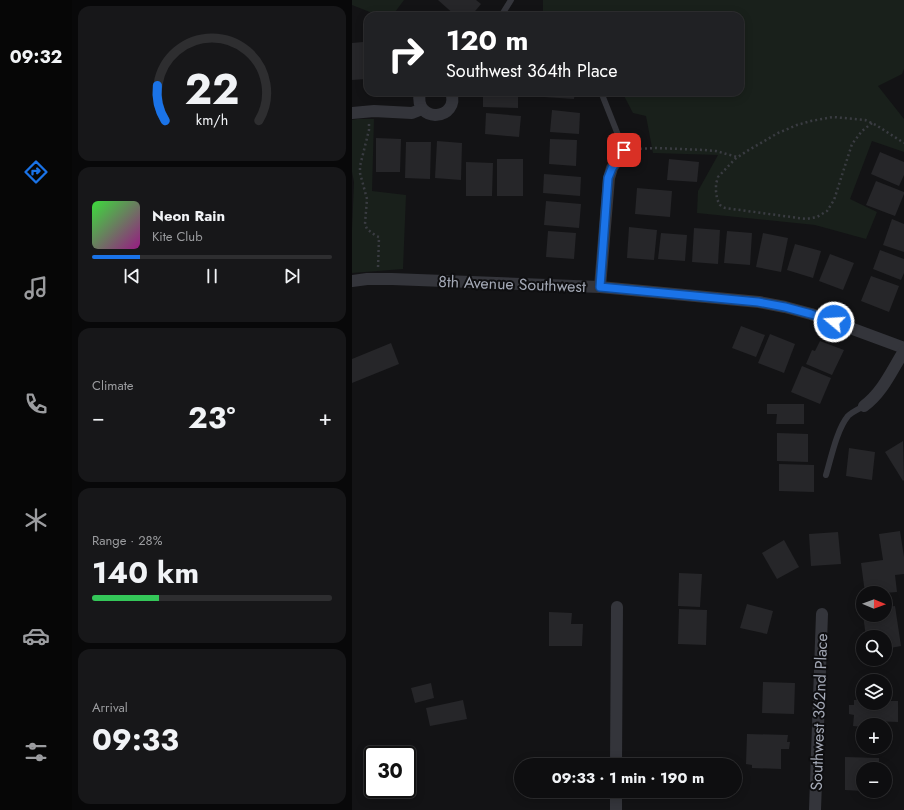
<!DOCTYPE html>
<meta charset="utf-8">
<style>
body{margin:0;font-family:Jost,sans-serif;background:#171719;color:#f1f3f6;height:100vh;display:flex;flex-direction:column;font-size:15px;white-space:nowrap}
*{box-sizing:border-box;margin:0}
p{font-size:13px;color:#9b9c9f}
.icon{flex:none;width:22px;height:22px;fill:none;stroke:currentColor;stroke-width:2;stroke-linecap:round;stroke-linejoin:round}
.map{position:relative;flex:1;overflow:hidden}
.panel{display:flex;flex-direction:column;gap:6px;padding:6px;background:#080809;width:280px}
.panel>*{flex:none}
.guide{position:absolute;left:12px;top:12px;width:380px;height:84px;border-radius:12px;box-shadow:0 2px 10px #0003,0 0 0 1px #2e2e30;background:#202124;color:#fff;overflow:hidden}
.needle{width:26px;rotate:91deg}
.controls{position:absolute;left:504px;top:586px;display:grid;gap:8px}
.controls a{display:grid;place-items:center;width:36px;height:36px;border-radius:50%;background:#0e0e10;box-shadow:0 2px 10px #0003,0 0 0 1px #2e2e30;font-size:20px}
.speed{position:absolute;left:12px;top:746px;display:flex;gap:8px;font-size:20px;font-weight:700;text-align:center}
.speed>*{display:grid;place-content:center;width:52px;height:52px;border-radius:50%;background:#0e0e10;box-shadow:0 2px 10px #0003,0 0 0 1px #2e2e30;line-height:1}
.speed .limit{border:2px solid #111;border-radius:6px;background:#fff;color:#111}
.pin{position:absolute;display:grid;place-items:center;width:34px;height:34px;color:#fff;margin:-17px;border-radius:8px;box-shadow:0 2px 6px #0006}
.me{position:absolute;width:44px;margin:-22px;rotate:288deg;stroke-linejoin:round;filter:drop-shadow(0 0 3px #0008)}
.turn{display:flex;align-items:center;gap:14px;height:84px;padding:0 16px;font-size:18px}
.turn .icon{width:52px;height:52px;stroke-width:2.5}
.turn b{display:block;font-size:28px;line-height:34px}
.big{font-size:30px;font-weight:700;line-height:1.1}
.panel .tile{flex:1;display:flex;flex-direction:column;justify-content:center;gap:6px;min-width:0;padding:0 14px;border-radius:12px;background:#171719}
.panel .dial{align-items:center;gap:0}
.dial svg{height:104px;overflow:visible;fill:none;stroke:#2e2e30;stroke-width:7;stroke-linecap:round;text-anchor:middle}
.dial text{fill:#f1f3f6;stroke:none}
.song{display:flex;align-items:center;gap:12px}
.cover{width:48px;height:48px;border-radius:6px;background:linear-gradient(135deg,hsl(120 70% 55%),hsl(310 70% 35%))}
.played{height:4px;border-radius:2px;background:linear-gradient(90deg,#1a73e8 20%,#2e2e30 20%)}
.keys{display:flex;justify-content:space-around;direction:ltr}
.heat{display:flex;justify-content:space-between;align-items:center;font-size:22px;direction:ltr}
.charge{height:6px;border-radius:3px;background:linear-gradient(90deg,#34c759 28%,#2e2e30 0)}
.trip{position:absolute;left:162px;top:758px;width:228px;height:40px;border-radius:20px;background:#0e0e10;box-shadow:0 2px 10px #0003,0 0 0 1px #2e2e30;font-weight:700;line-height:40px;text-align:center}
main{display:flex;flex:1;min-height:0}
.menu{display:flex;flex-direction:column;width:72px;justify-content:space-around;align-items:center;background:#060606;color:#9b9c9f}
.menu .icon{width:28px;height:28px}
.menu .current{color:#1a73e8}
.menu b{font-size:18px;color:#f1f3f6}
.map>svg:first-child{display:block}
.green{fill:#19201b}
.building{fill:#262629}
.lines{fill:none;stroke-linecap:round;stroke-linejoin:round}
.path{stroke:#3a3c42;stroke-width:2.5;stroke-dasharray:2 3;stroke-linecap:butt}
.lane{stroke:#34353b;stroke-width:6}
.street{stroke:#34353b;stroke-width:12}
.route-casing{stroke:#114b97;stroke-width:10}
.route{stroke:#1a73e8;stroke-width:7}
.labels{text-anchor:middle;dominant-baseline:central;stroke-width:4;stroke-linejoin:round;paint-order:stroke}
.street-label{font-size:16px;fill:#a4a9b6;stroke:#0e0e10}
</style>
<main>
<nav class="menu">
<b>09:32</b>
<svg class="icon current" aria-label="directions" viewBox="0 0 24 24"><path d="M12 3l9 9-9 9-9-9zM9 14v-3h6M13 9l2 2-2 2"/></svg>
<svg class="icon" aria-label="music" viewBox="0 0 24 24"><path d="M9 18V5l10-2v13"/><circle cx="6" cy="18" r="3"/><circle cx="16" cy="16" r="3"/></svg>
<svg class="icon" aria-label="phone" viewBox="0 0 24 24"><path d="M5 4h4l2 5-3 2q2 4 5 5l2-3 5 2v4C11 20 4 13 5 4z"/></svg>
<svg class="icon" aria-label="climate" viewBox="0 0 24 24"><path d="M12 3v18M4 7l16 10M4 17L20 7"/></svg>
<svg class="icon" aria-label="car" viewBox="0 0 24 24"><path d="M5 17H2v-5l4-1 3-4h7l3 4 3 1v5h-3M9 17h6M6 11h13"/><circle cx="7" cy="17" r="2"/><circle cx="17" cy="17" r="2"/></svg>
<svg class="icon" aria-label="filters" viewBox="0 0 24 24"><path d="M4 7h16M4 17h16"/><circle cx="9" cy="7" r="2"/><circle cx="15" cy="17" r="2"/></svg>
</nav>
<section class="panel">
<div class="tile dial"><svg viewBox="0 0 100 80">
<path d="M14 69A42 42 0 1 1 86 69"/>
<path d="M14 69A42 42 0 0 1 8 42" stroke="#1a73e8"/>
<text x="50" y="56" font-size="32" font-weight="700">22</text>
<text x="50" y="72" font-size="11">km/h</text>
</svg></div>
<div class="tile">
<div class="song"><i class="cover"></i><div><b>Neon Rain</b><p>Kite Club</p></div></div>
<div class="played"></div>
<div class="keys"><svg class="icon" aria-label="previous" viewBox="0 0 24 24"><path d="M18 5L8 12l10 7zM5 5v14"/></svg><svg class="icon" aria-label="pause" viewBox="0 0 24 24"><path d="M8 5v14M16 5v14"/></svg><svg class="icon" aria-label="next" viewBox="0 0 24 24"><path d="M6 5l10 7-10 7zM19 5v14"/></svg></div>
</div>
<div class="tile"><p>Climate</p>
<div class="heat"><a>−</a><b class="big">23°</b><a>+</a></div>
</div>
<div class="tile"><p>Range · 28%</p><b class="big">140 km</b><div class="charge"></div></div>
<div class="tile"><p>Arrival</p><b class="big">09:33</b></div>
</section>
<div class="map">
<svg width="552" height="810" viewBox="0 0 552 810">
<rect width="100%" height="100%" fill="#131315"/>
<!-- green -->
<g class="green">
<polygon points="0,0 52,0 40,16 28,16 0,5"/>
<polygon points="191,0 552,0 552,69 550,74 526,86 552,119 552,152 520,141 498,199 525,212 514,239 463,225 345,213 346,191 366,155 301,153 294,116 281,113 270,92 388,92 388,16 191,16"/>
<polygon points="5,119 22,119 20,191 54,195 51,269 0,273 0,230 2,182 0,172 0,120"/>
</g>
<!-- building -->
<g class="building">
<polygon points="86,0 124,0 129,4 119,16 104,16"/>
<polygon points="92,12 94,16 85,16"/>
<polygon points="11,42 14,79 0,80 0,43"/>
<polygon points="131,92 166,92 166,108 131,107"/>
<polygon points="192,92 223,92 222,99 192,97"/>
<polygon points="200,110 228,113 227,134 198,132"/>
<polygon points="134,113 169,116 167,137 133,134"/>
<polygon points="24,138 49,139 48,172 24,172"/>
<polygon points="198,139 225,140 224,166 197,164"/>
<polygon points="85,141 110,143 109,180 83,178"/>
<polygon points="54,142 79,142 78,179 53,178"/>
<polygon points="528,152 552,162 552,175 547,186 519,174"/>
<rect x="145" y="159" width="26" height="37"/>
<polygon points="317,159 347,162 345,182 315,180"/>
<polygon points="114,162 141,163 140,196 114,196"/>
<polygon points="192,174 229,177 228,196 191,193"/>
<polygon points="524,181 552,192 552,194 543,216 514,205"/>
<polygon points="285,188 320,191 318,217 283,214"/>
<polygon points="194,201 229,204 227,228 192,225"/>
<polygon points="540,219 552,224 552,252 531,245"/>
<polygon points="277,227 305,230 302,260 275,258"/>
<polygon points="342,228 368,230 366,264 340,262"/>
<polygon points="196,231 224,233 222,259 194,257"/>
<polygon points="375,231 400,233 398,265 372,263"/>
<polygon points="309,233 335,235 333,261 306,259"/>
<polygon points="411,233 436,238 429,272 404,267"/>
<polygon points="443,244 469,251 461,278 435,270"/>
<polygon points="528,250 552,259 552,273 549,280 521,269"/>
<polygon points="478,254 502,263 491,290 467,281"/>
<polygon points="519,276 547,286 537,312 509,301"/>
<polygon points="389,326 413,335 404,357 380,348"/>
<polygon points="418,334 443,344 432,373 406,363"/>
<polygon points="468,341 492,350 480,375 454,364 460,350 463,351"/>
<polygon points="39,343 47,364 0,383 0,359"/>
<polygon points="450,366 479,378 468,404 439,392"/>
<polygon points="415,404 452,404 452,424 424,424 425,414 415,414"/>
<polygon points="425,433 456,434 456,462 425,461"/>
<polygon points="551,441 552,480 551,481 533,452"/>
<polygon points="497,448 523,452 520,480 494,476"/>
<polygon points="427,464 462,465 462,492 427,491"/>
<polygon points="548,531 552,557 552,574 543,575 545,592 532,593 513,593 509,563 531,560 527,534"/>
<polygon points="486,532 489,564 459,566 457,534"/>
<polygon points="432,540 447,567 425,579 410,553"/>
<polygon points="327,573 350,574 348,607 326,606"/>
<polygon points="395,604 421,611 415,634 388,628"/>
<polygon points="543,606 549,646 533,649 533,637 514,637 511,615 533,615 533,607"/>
<polygon points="327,609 355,610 354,645 326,644"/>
<polygon points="197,612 220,613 219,624 231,624 230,646 197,646"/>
<polygon points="411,682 443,683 442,714 410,713"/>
<polygon points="79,683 82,698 63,703 59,688"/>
<polygon points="111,700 115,719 78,726 74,708"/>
<polygon points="502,700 511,700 511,703 533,703 533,701 546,701 546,722 521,721 521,725 511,725 511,727 501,726 502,715 497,714 497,705 502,705"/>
<polygon points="395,734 436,735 435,742 438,742 437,749 429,749 429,769 400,768 400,765 394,764"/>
<polygon points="493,757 527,758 527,769 511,769 511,791 493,790"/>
<rect x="533" y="771" width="6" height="15"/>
</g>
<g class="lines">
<!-- path -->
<g class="path">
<polyline points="520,123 510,131 500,144 482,200 475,211 465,217 454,219 373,208 368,205 365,199 364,191 364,184 366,177 383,159 395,151 426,133 445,125 459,121 481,117 513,120 524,125 552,143"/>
<polyline points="17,124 17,130 8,166 8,173 15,199 13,224 15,229 24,236 27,237 26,268"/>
<polyline points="283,149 304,148 352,150 364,151 385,157"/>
</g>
<!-- lane -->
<g class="lane">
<polyline points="149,16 159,0"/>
<polyline points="249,92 272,150"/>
<path d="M474,475C479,458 485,429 496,416C500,412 507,409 512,406"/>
</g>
<!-- street -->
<g class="street">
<path d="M68,92C61,125 109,120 99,92"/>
<polyline points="0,113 22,111 60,113 70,109"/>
<polyline points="0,281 15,279 40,279 248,287 407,302 433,307 459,314 482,322 552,348"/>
<polyline points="248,287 257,178 260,168 272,150"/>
<path d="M512,406C531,392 540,370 552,351"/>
<polyline points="264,765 265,607"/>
<polyline points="264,810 264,791"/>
<polyline points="463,810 470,614"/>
</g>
</g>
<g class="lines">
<defs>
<polyline id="route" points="272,150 260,168 256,178 248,287 406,302 433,307 459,314 482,322"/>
</defs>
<!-- route casing -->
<use href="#route" class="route-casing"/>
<!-- route -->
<use href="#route" class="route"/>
</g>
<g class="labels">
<!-- street labels -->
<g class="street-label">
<text transform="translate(160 284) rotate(2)">8th Avenue Southwest</text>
<text transform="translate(467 712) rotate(-88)">Southwest 362nd Place</text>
</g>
</g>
</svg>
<div class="controls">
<a><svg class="needle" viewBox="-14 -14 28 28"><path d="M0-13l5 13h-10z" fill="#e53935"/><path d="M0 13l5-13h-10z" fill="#9b9c9f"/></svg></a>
<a><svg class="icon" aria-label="search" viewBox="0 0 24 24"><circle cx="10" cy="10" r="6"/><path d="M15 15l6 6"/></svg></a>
<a><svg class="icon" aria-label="layers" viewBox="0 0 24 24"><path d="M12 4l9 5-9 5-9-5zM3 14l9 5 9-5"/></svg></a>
<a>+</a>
<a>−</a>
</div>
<div class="speed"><div class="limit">30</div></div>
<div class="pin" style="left:272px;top:150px;background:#d93025"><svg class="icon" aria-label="arrive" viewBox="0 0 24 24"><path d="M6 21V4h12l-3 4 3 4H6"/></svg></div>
<svg class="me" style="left:482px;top:322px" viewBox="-20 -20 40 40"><circle r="17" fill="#1a73e8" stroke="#fff" stroke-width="3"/><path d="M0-11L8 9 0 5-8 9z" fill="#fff"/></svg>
<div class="trip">09:33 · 1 min · 190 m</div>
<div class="guide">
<div class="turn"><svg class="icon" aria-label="right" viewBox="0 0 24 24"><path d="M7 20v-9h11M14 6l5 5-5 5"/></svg><div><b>120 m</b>Southwest 364th Place</div></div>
</div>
</div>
</main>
